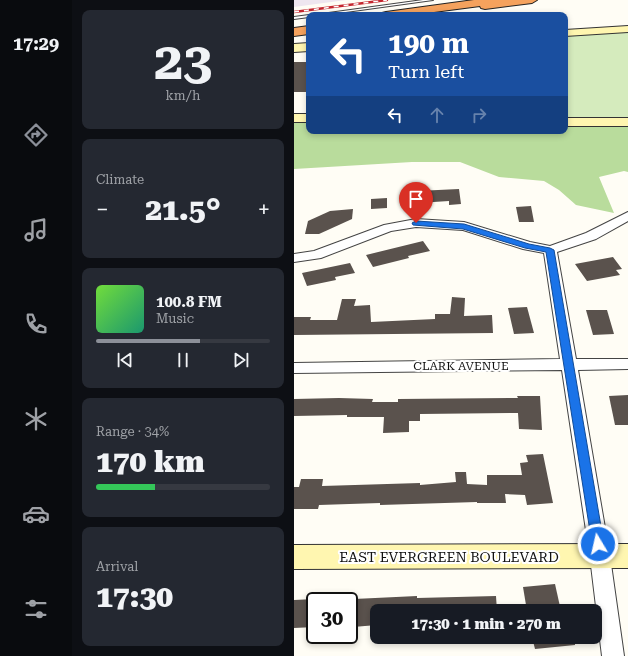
<!DOCTYPE html>
<meta charset="utf-8">
<style>
body{margin:0;font-family:"Roboto Serif",serif;background:#242831;color:#f1f3f6;height:100vh;display:flex;flex-direction:column;font-size:15px;white-space:nowrap}
*{box-sizing:border-box;margin:0}
p{font-size:13px;color:#9ea1a6}
.icon{flex:none;width:22px;height:22px;fill:none;stroke:currentColor;stroke-width:2;stroke-linecap:round;stroke-linejoin:round}
.map{position:relative;flex:1;overflow:hidden}
.details{display:flex;flex-direction:column;gap:10px;padding:10px;background:#0d0f14;width:222px}
.details>*{flex:none}
.hud{position:absolute;left:12px;top:12px;width:262px;height:122px;border-radius:8px;box-shadow:0 2px 6px #0003;background:#1a4fa0;color:#fff;overflow:hidden}
.speed{position:absolute;left:12px;top:592px;display:flex;gap:8px;font-size:20px;font-weight:700;text-align:center}
.speed>*{display:grid;place-content:center;width:52px;height:52px;border-radius:50%;background:#171b24;box-shadow:0 2px 6px #0003;line-height:1}
.speed .limit{border:2px solid #111;border-radius:6px;background:#fff;color:#111}
.pin{position:absolute;display:grid;place-items:center;width:34px;height:34px;color:#fff;margin:-41px -17px;border-radius:50% 50% 50% 0;rotate:-45deg;box-shadow:0 0 4px #0007}
.pin .icon{rotate:45deg}
.me{position:absolute;width:44px;margin:-22px;rotate:351deg;stroke-linejoin:round;filter:drop-shadow(0 0 3px #0008)}
.turn{display:flex;align-items:center;gap:14px;height:84px;padding:0 16px;font-size:18px}
.turn .icon{width:52px;height:52px;stroke-width:2.5}
.turn b{display:block;font-size:28px;line-height:34px}
.lanes{display:flex;align-items:center;height:38px;padding:0 16px;background:#0003;justify-content:center;gap:20px;direction:ltr}
.lanes .off{opacity:.35}
.big{font-size:30px;font-weight:800;line-height:1.1}
.details .card{flex:1;display:flex;flex-direction:column;justify-content:center;gap:6px;min-width:0;padding:0 14px;border-radius:8px;background:#242831}
.details .dial{align-items:center;gap:0}
.dial b{font-size:52px;line-height:1}
.song{display:flex;align-items:center;gap:12px}
.cover{width:48px;height:48px;border-radius:6px;background:linear-gradient(135deg,hsl(100 70% 55%),hsl(160 70% 35%))}
.played{height:4px;border-radius:2px;background:linear-gradient(90deg,#8c9099 60%,#363941 60%)}
.keys{display:flex;justify-content:space-around;direction:ltr}
.heat{display:flex;justify-content:space-between;align-items:center;font-size:22px;direction:ltr}
.charge{height:6px;border-radius:3px;background:linear-gradient(90deg,#34c759 34%,#363941 0)}
.trip{position:absolute;left:76px;top:604px;width:232px;height:40px;border-radius:8px;background:#171b24;box-shadow:0 2px 6px #0003;font-weight:800;line-height:40px;text-align:center}
main{display:flex;flex:1;min-height:0}
.tabs{display:flex;flex-direction:column;width:72px;justify-content:space-around;align-items:center;background:#090b0e;color:#9ea1a6}
.tabs .icon{width:28px;height:28px}
.tabs .current{color:#8c9099}
.tabs b{font-size:18px;color:#f1f3f6}
.map>svg:first-child{display:block}
.industrial{fill:#eee6ef}
.green{fill:#d5ebbd}
.forest{fill:#b9dc9c}
.building{fill:#5a524d}
.lines{fill:none;stroke-linecap:round;stroke-linejoin:round}
.lane-casing{stroke:#444;stroke-width:2}
.street-casing{stroke:#444;stroke-width:2}
.secondary-casing{stroke:#333;stroke-width:2}
.highway-casing{stroke:#222;stroke-width:2}
.lane{fill:#fff;fill-rule:evenodd}
.street{fill:#fff;fill-rule:evenodd}
.secondary{fill:#fff6b0;fill-rule:evenodd}
.highway{fill:#f5a25d;fill-rule:evenodd}
.rail-casing{stroke:#c4262e;stroke-width:2.5}
.rail{stroke:#fff;stroke-width:1.5;stroke-dasharray:5;stroke-linecap:butt}
.route{fill:#1a73e8;stroke:#114b97}
.labels{text-anchor:middle;dominant-baseline:central;stroke-width:4;stroke-linejoin:round;paint-order:stroke}
.street-label{font-size:12px;fill:#111;stroke:#fff}
.near-street-label{font-size:14px;fill:#111;stroke:#fff}
</style>
<main>
<nav class="tabs">
<b>17:29</b>
<svg class="icon current" aria-label="directions" viewBox="0 0 24 24"><path d="M12 3l9 9-9 9-9-9zM9 14v-3h6M13 9l2 2-2 2"/></svg>
<svg class="icon" aria-label="music" viewBox="0 0 24 24"><path d="M9 18V5l10-2v13"/><circle cx="6" cy="18" r="3"/><circle cx="16" cy="16" r="3"/></svg>
<svg class="icon" aria-label="phone" viewBox="0 0 24 24"><path d="M5 4h4l2 5-3 2q2 4 5 5l2-3 5 2v4C11 20 4 13 5 4z"/></svg>
<svg class="icon" aria-label="climate" viewBox="0 0 24 24"><path d="M12 3v18M4 7l16 10M4 17L20 7"/></svg>
<svg class="icon" aria-label="car" viewBox="0 0 24 24"><path d="M5 17H2v-5l4-1 3-4h7l3 4 3 1v5h-3M9 17h6M6 11h13"/><circle cx="7" cy="17" r="2"/><circle cx="17" cy="17" r="2"/></svg>
<svg class="icon" aria-label="filters" viewBox="0 0 24 24"><path d="M4 7h16M4 17h16"/><circle cx="9" cy="7" r="2"/><circle cx="15" cy="17" r="2"/></svg>
</nav>
<section class="details">
<div class="card dial"><b>23</b><p>km/h</p></div>
<div class="card"><p>Climate</p>
<div class="heat"><a>−</a><b class="big">21.5°</b><a>+</a></div>
</div>
<div class="card">
<div class="song"><i class="cover"></i><div><b>100.8 FM</b><p>Music</p></div></div>
<div class="played"></div>
<div class="keys"><svg class="icon" aria-label="previous" viewBox="0 0 24 24"><path d="M18 5L8 12l10 7zM5 5v14"/></svg><svg class="icon" aria-label="pause" viewBox="0 0 24 24"><path d="M8 5v14M16 5v14"/></svg><svg class="icon" aria-label="next" viewBox="0 0 24 24"><path d="M6 5l10 7-10 7zM19 5v14"/></svg></div>
</div>
<div class="card"><p>Range · 34%</p><b class="big">170 km</b><div class="charge"></div></div>
<div class="card"><p>Arrival</p><b class="big">17:30</b></div>
</section>
<div class="map">
<svg width="334" height="656" viewBox="0 0 334 656">
<rect width="100%" height="100%" fill="#fffdf5"/>
<!-- industrial -->
<polygon class="industrial" points="0,0 52,0 0,7"/>
<!-- green -->
<polygon class="green" points="334,32 334,118 271,118 271,36"/>
<!-- forest -->
<polygon class="forest" points="0,123 15,123 15,131 271,131 271,126 334,127 334,172 330,171 305,177 320,213 282,205 265,190 250,181 205,177 166,162 118,162 0,169"/>
<!-- building -->
<g class="building">
<rect x="0" y="62" width="15" height="30"/>
<polygon points="165,189 167,204 155,205 155,201 124,203 123,191"/>
<polygon points="93,198 93,208 77,209 77,199"/>
<polygon points="237,206 240,222 225,222 222,207"/>
<polygon points="59,209 58,219 25,234 11,234 14,221 36,211"/>
<polygon points="129,241 136,251 114,256 115,258 79,267 72,255"/>
<polygon points="319,257 328,269 322,270 326,275 293,281 281,264"/>
<polygon points="56,263 61,273 41,277 42,280 13,286 8,273"/>
<polygon points="158,297 171,298 170,316 198,315 199,333 0,335 0,317 17,317 16,320 43,320 48,299 62,299 60,306 76,305 77,322 141,319 141,314 156,314"/>
<polygon points="233,307 240,333 220,334 214,308"/>
<polygon points="292,310 313,310 320,334 299,335"/>
<polygon points="334,395 334,425 321,425 315,396"/>
<polygon points="223,396 246,396 248,430 225,429 224,413 126,414 126,421 115,421 115,432 89,433 90,417 53,417 53,415 0,416 0,399 45,398 79,399 78,402 104,402 104,399 224,398"/>
<polygon points="249,454 259,503 233,505 231,495 211,494 212,503 183,503 183,502 86,505 86,503 25,505 24,509 0,509 0,487 5,487 7,479 29,479 28,486 126,483 126,485 162,482 161,472 172,472 173,484 193,485 193,475 228,475 226,463 234,462 232,455"/>
<polygon points="261,584 267,611 233,611 229,587"/>
<polygon points="123,596 123,598 202,596 203,611 83,611 83,625 59,627 60,599"/>
<polygon points="21,599 21,627 0,628 0,600"/>
<polygon points="238,637 281,637 281,645 241,649"/>
</g>
<g class="lines">
<defs>
<g id="lane">
<polygon points="129,0 139,0 30,15 20,15"/>
<polygon points="15,15 15,17 0,19 0,17"/>
</g>
<polygon id="street" points="334,212 334,221 302,239 263,252 282,359 334,359 334,369 284,370 316,557 330,656 308,656 296,557 268,370 0,373 0,363 266,359 250,253 229,249 169,230 122,227 97,231 27,258 0,262 0,254 20,251 90,225 122,219 170,222 236,242 256,246 292,233"/>
<g id="secondary">
<polygon points="334,26 334,32 271,36 271,30"/>
<polygon points="15,43 15,51 0,52 0,44"/>
<rect x="0" y="114" width="15" height="8"/>
<rect x="271" y="118" width="63" height="8"/>
<polygon points="334,544 334,568 0,569 0,545"/>
</g>
<g id="highway">
<polygon points="180,0 243,0 238,3 191,9 187,8 186,6 117,15 86,15 88,13 92,12"/>
<polygon points="15,26 15,34 0,36 0,28"/>
</g>
</defs>
<!-- lane casing -->
<use href="#lane" class="lane-casing"/>
<!-- street casing -->
<use href="#street" class="street-casing"/>
<!-- secondary casing -->
<use href="#secondary" class="secondary-casing"/>
<!-- highway casing -->
<use href="#highway" class="highway-casing"/>
<!-- lane -->
<use href="#lane" class="lane"/>
<!-- street -->
<use href="#street" class="street"/>
<!-- secondary -->
<use href="#secondary" class="secondary"/>
<!-- highway -->
<use href="#highway" class="highway"/>
<defs>
<polyline id="rail" points="0,12 93,0"/>
</defs>
<!-- rail casing -->
<use href="#rail" class="rail-casing"/>
<!-- rail -->
<use href="#rail" class="rail"/>
</g>
<!-- route -->
<polygon class="route" points="122,221 170,224 235,244 256,248 260,250 310,544 308,547 304,549 300,547 298,544 252,252 231,248 169,229 119,225 118,223"/>
<g class="labels">
<!-- street labels -->
<g class="street-label">
<text x="167" y="366">CLARK AVENUE</text>
</g>
<!-- near-street labels -->
<g class="near-street-label">
<text x="155" y="557">EAST EVERGREEN BOULEVARD</text>
</g>
</g>
</svg>
<div class="speed"><div class="limit">30</div></div>
<div class="pin" style="left:122px;top:223px;background:#d93025"><svg class="icon" aria-label="arrive" viewBox="0 0 24 24"><path d="M6 21V4h12l-3 4 3 4H6"/></svg></div>
<svg class="me" style="left:304px;top:544px" viewBox="-20 -20 40 40"><circle r="17" fill="#1a73e8" stroke="#fff" stroke-width="3"/><path d="M0-11L8 9 0 5-8 9z" fill="#fff"/></svg>
<div class="trip">17:30 · 1 min · 270 m</div>
<div class="hud">
<div class="turn"><svg class="icon" aria-label="left" viewBox="0 0 24 24"><path d="M17 20v-9H6M10 6l-5 5 5 5"/></svg><div><b>190 m</b>Turn left</div></div>
<div class="lanes"><svg class="icon" aria-label="left" viewBox="0 0 24 24"><path d="M17 20v-9H6M10 6l-5 5 5 5"/></svg><svg class="icon off" aria-label="ahead" viewBox="0 0 24 24"><path d="M12 20V5M6 11l6-6 6 6"/></svg><svg class="icon off" aria-label="right" viewBox="0 0 24 24"><path d="M7 20v-9h11M14 6l5 5-5 5"/></svg></div>
</div>
</div>
</main>
